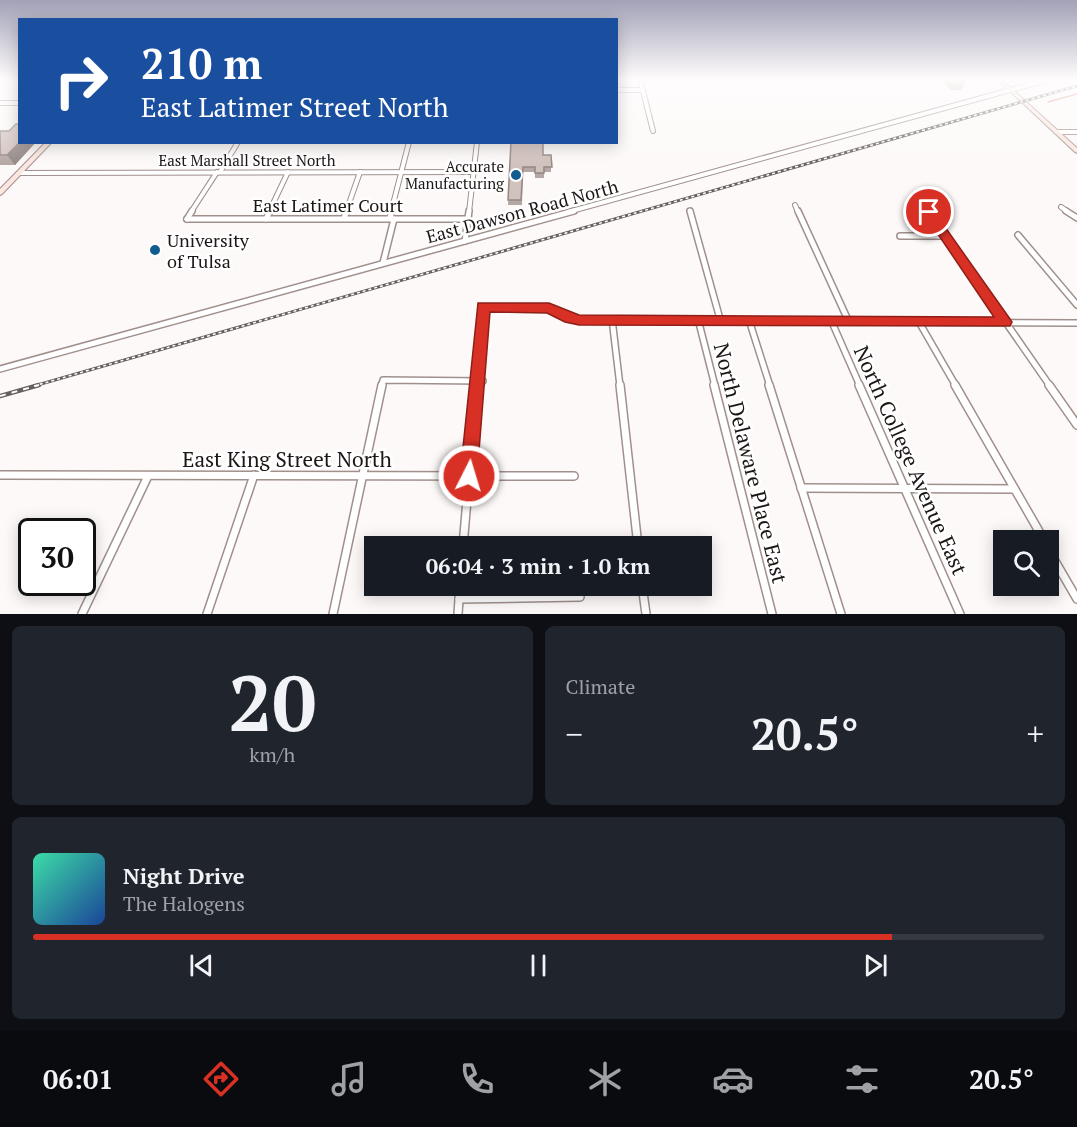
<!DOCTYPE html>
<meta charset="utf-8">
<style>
body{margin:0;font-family:"PT Serif",serif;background:#20242c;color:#f1f3f6;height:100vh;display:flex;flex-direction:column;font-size:22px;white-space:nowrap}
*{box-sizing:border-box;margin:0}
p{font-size:20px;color:#9ea1a6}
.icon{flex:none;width:33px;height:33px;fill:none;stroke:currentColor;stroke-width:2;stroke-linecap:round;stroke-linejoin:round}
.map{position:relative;height:614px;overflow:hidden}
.drawer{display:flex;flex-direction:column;gap:12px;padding:12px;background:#0d0f14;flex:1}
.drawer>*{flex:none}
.hud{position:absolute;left:18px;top:18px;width:600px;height:126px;border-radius:0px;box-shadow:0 3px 15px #0003;background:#1a4fa0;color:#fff;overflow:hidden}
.tools{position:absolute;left:993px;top:530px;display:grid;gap:12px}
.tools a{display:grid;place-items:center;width:66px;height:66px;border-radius:0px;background:#171b24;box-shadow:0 3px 15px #0003;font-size:30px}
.speed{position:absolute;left:18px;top:518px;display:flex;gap:12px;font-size:30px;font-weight:700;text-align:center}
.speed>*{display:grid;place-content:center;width:78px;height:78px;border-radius:50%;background:#171b24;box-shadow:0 3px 15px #0003;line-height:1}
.speed .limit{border:3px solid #111;border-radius:9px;background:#fff;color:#111}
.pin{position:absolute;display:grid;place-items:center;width:51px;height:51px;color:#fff;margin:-26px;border:3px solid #fff;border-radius:50%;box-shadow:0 2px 6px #0007}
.me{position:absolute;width:66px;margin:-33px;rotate:5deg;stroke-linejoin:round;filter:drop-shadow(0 0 4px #0008)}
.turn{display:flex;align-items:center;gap:21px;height:126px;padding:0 24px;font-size:27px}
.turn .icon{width:78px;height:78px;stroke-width:2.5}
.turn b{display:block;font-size:42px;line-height:51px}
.big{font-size:45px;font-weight:700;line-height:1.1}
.drawer .widget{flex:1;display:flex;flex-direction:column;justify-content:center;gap:9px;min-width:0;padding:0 21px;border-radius:9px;background:#20242c}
.drawer .dial{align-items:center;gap:0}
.dial b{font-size:78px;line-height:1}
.song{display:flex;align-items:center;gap:18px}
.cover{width:72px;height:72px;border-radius:9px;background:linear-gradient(135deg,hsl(160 70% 55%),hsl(220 70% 35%))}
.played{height:6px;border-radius:3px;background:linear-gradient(90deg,#d93025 85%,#363941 85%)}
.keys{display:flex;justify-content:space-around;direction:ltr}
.heat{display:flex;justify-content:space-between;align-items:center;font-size:33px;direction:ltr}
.drawer .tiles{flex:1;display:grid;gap:12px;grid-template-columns:1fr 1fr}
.widget:last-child{grid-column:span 2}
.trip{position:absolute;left:364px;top:536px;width:348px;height:60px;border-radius:0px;background:#171b24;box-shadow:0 3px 15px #0003;font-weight:700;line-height:60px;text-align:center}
.menu{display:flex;height:96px;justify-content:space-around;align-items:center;background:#090b0e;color:#9ea1a6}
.menu .icon{width:42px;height:42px}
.menu .on{color:#d93025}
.menu b{font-size:27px;color:#f1f3f6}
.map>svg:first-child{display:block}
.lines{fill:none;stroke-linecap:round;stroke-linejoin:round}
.stream{stroke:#da856e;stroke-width:1.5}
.street-far2-casing{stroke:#a0908c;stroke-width:6}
.street-far1-casing{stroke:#a0908c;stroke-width:8}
.street-casing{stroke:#a0908c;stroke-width:10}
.secondary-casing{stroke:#a0908c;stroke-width:2}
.street-far2{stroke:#fff;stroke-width:4}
.street-far1{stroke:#fff;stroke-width:5}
.street{stroke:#fff;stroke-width:7}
.secondary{fill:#fce6e0;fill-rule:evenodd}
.rail-far1-casing{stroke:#655f5e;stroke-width:3}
.rail-casing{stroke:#655f5e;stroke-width:4.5}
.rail-far1{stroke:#fff;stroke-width:1.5;stroke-dasharray:3;stroke-linecap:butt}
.rail{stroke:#fff;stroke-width:2;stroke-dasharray:6;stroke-linecap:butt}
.wall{fill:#b5a7a3}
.shaded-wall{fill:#938884}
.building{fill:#d2c2bd;stroke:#938884;stroke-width:1.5}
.route{fill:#d93025;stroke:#8d1f18;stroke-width:1.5}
.poi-dot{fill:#115b8f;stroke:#fff;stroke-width:2}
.labels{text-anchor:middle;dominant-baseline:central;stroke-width:5;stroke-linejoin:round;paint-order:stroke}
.far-street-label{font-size:15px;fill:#1c1615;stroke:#fff}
.far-poi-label{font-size:15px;fill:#1c1615;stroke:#fff;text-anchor:end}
.street-label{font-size:18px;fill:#1c1615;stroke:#fff}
.poi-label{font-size:18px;fill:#1c1615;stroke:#fff;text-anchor:start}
.near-street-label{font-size:21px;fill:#1c1615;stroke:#fff}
</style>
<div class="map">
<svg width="1077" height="614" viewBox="0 0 1077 614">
<rect width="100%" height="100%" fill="#fdf9f9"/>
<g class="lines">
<!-- stream -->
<polyline class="stream" points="1048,102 1077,94"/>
<defs>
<g id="street-far2">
<polyline points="640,79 653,131"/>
<polyline points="616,90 643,90"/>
<polyline points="0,103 20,103"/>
<polyline points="1057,132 1077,132"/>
<polyline points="220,172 238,142"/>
<polyline points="20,173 473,172"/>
<polyline points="795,205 798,212"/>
<polyline points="1061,207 1068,212"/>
<polyline points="191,212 217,172"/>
<polyline points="269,212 288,172"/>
<polyline points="346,212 360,172"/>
<polyline points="391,212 409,142"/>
<polyline points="469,212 477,142"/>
<polyline points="568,212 1050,79"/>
</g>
<g id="street-far1">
<polyline points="690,211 720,319"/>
<polyline points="798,211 848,320"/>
<polyline points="1066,211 1077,218"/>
<polyline points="929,212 1050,386"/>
<polyline points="344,218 347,211"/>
<polyline points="390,218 392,211"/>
<polyline points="187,219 468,219"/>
<polyline points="187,219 192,211"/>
<polyline points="266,219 270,211"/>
<polyline points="1018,235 1077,305"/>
<polyline points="900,236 946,236"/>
<polyline points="465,241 469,211"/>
<polyline points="383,263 394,219"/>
<polyline points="612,319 620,386"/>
<polyline points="698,319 715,386"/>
<polyline points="749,320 770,386"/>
<polyline points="831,320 860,386"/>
<polyline points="919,322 956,386"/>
<polyline points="0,369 574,211"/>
<polyline points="382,386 383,380 483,381"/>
<polyline points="476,386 483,307 549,308 579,320 1077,323"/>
</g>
<g id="street">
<polyline points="620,385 638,546"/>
<polyline points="714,385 772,614"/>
<polyline points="769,385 841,614"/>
<polyline points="859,385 960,614"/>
<polyline points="955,385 1044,540"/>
<polyline points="1049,385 1077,425"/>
<polyline points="0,475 574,476"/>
<polyline points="801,488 1014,489"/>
<polyline points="463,546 477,385"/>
<polyline points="1048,549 1077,599"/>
<polyline points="642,585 646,614"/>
<polyline points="459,599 580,597"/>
<polyline points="82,614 148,476"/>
<polyline points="207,614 254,475"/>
<polyline points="333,614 382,385"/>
<polyline points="458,614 460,585"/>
</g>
<g id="secondary">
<polygon points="997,79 1001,79 1077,148 1077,153 1075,152"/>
<polygon points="46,142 52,142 2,194 0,195 0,189"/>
</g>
</defs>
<!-- street-far2 casing -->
<use href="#street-far2" class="street-far2-casing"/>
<!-- street-far1 casing -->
<use href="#street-far1" class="street-far1-casing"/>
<!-- street casing -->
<use href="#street" class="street-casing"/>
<!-- secondary casing -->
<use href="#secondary" class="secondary-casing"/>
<!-- street-far2 -->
<use href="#street-far2" class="street-far2"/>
<!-- street-far1 -->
<use href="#street-far1" class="street-far1"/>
<!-- street -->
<use href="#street" class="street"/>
<!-- secondary -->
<use href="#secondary" class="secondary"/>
<defs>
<polyline id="rail-far1" points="34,386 1077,86"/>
<polyline id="rail" points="0,396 39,385"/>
</defs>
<!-- rail-far1 casing -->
<use href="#rail-far1" class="rail-far1-casing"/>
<!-- rail casing -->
<use href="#rail" class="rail-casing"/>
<!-- rail-far1 -->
<use href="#rail-far1" class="rail-far1"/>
<!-- rail -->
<use href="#rail" class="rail"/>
</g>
<!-- wall -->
<g class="wall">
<polygon points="940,79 968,79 961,90 951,90"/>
<polygon points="0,131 20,142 36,142 15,165 0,165"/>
<polygon points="511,142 543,155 551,155 551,172 544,172 544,178 535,178 535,172 523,172 522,205 508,205"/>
</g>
<!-- shaded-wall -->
<polygon class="shaded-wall" points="20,142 36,142 15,165 7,155"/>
<!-- building -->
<g class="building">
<polygon points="16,124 20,124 20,142 7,155 0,155 0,131 9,131"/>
<polygon points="511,142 543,142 543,155 551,155 552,167 544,167 544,173 535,173 535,167 523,167 521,200 508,200"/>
</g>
<!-- sky -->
<linearGradient id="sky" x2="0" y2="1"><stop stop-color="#a2a1b7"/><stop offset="0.48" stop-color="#fefcfc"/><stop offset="1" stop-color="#fefcfc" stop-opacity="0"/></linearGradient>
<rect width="1077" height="165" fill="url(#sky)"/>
<!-- route -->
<polygon class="route" points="929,209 933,210 1010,319 1012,322 1010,326 579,325 565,322 547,313 490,312 477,476 475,481 469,484 463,481 460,476 478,303 549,303 579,315 994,317 923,212"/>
<!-- markers -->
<g class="poi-dot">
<circle cx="516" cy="175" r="6"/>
<circle cx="155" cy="250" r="6"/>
</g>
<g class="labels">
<!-- far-street labels -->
<g class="far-street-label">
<text x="247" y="160">East Marshall Street North</text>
</g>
<!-- far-poi labels -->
<g class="far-poi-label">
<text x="504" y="166">Accurate<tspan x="504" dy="17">Manufacturing</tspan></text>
</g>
<!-- street labels -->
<g class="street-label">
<text x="328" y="205">East Latimer Court</text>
<text transform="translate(522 211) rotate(-15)">East Dawson Road North</text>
</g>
<!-- poi labels -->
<g class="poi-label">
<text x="167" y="240">University<tspan x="167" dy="21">of Tulsa</tspan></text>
</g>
<!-- near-street labels -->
<g class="near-street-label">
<text x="287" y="459">East King Street North</text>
<text transform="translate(911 460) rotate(66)">North College Avenue East</text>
<text transform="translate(751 463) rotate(76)">North Delaware Place East</text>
</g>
</g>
</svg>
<div class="tools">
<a><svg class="icon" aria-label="search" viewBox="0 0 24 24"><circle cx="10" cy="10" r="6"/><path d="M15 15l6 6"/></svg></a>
</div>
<div class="speed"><div class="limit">30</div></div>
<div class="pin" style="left:929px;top:212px;background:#d93025"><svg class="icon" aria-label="arrive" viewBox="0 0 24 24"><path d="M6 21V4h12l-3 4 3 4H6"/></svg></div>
<svg class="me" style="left:469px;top:476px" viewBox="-20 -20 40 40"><circle r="17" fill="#d93025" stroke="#fff" stroke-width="3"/><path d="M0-11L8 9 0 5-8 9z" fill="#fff"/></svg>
<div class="trip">06:04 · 3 min · 1.0 km</div>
<div class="hud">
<div class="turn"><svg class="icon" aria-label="right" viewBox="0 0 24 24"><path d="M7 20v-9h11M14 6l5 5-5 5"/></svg><div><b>210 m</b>East Latimer Street North</div></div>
</div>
</div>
<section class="drawer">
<div class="tiles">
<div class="widget dial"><b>20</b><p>km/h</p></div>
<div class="widget"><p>Climate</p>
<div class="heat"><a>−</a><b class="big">20.5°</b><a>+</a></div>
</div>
<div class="widget">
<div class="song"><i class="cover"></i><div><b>Night Drive</b><p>The Halogens</p></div></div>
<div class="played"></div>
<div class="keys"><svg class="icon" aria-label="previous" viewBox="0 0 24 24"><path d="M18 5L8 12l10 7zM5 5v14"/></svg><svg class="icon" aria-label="pause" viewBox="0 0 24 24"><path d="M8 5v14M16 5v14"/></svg><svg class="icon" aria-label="next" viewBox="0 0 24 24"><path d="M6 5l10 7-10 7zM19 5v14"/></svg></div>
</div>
</div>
</section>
<nav class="menu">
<b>06:01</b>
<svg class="icon on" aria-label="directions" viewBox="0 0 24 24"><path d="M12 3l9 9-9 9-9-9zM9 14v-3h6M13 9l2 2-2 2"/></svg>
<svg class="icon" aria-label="music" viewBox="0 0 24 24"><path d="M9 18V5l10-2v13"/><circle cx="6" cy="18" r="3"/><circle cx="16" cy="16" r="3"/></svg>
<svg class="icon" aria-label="phone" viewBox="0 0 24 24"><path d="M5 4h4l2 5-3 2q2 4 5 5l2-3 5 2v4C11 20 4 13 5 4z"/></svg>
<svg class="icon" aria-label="climate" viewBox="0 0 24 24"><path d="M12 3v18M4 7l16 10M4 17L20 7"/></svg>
<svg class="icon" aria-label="car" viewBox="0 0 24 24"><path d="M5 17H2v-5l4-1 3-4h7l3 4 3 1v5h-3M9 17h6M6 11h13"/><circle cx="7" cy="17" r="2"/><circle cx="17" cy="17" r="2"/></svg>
<svg class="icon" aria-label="filters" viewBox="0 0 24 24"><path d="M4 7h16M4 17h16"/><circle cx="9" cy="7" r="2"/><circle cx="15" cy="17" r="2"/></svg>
<b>20.5°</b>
</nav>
